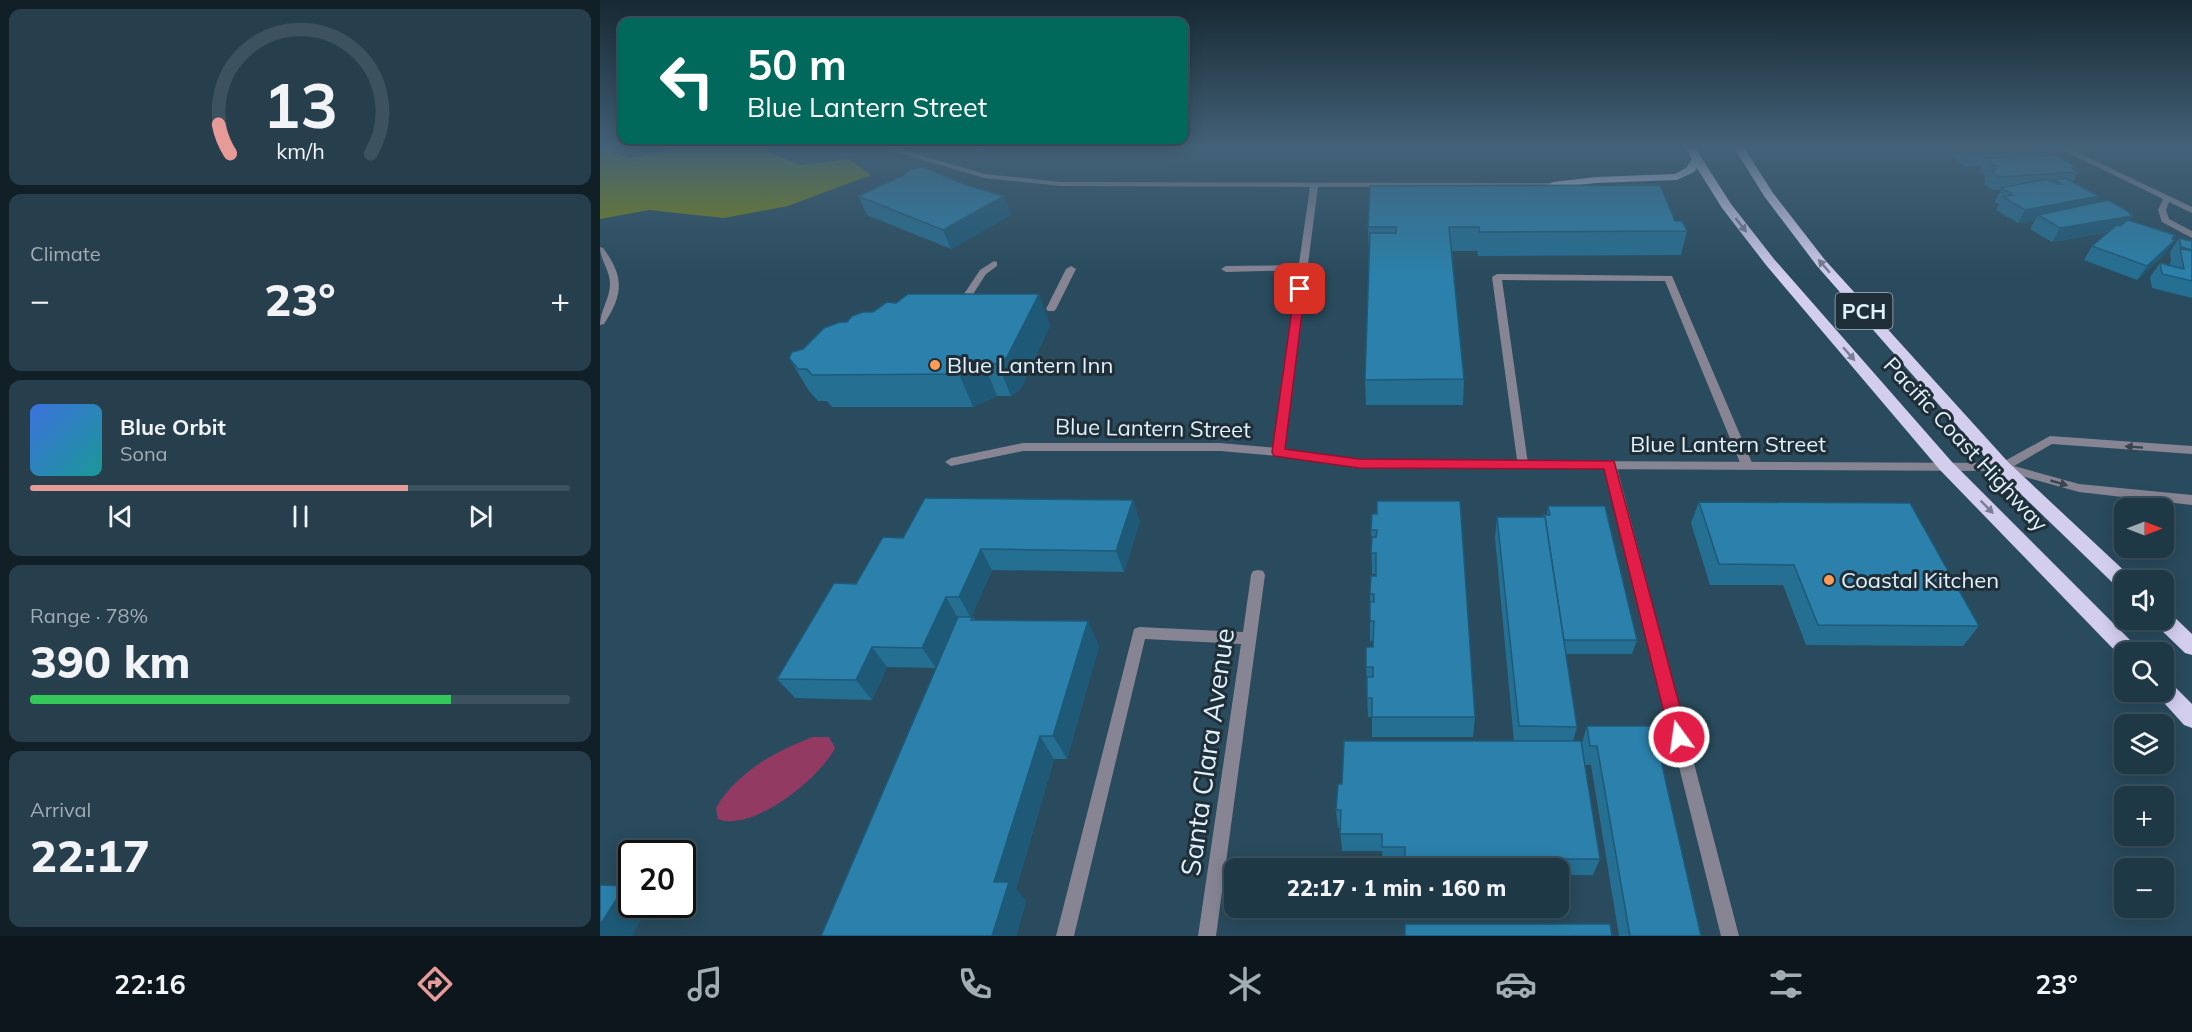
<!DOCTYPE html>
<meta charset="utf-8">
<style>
body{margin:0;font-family:Mulish,sans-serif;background:#273f4d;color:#f1f3f6;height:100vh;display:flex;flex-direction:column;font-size:22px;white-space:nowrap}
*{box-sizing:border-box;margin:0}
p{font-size:20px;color:#a1acb3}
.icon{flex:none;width:33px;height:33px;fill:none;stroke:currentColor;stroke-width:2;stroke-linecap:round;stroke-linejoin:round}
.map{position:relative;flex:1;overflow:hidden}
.side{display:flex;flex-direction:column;gap:9px;padding:9px;background:#111f26;width:600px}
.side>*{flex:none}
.top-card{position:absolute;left:18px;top:18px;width:570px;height:126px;border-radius:12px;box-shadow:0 3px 15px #0003,0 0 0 2px #3c525f;background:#00695c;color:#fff;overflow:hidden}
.needle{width:39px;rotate:90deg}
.buttons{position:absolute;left:1514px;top:498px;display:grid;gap:12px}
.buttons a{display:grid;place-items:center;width:60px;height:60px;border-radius:12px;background:#1f3846;box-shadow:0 3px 15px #0003,0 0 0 2px #3c525f;font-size:30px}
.speed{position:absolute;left:18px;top:840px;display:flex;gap:12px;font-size:30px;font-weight:700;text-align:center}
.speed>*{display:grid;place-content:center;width:78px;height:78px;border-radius:50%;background:#1f3846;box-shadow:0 3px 15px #0003,0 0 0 2px #3c525f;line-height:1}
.speed .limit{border:3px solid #111;border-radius:9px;background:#fff;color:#111}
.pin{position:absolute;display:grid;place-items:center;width:51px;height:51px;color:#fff;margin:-26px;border-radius:12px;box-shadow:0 3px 9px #0006}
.me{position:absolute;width:66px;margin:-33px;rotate:346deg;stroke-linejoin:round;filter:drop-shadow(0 0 4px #0008)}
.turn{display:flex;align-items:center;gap:21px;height:126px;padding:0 30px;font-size:27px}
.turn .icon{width:78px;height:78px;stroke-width:2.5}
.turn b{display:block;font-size:42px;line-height:51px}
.big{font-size:45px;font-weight:800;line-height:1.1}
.side .widget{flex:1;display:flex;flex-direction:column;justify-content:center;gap:9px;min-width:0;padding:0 21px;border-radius:12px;background:#273f4d}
.side .dial{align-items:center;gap:0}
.dial svg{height:156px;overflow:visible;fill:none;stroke:#3c525f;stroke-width:7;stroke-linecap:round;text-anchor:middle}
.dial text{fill:#f1f3f6;stroke:none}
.song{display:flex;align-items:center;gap:18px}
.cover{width:72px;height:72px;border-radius:9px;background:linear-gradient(135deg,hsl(220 70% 55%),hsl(180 70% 35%))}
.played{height:6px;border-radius:3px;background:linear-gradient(90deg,#e69b98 70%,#3c525f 70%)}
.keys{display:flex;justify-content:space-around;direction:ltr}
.heat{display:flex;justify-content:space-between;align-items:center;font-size:33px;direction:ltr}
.charge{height:9px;border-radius:4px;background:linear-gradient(90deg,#34c759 78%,#3c525f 0)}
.trip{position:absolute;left:624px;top:858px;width:345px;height:60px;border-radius:12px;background:#1f3846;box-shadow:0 3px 15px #0003,0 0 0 2px #3c525f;font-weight:800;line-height:60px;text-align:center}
.dock{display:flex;height:96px;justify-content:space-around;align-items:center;background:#0c161c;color:#a1acb3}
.dock .icon{width:42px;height:42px}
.dock .current{color:#e69b98}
.dock b{font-size:27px;color:#f1f3f6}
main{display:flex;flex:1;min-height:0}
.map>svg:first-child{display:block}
.forest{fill:#7c840f}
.water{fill:#933a63}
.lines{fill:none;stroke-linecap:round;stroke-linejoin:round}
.service{fill:#878594;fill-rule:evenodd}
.minor{fill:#878594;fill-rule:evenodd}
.tertiary{fill:#878594;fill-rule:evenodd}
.trunk{fill:#d3cdee;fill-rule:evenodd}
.wall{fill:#256f93}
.shaded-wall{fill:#1e5a78}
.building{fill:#2b81ab;stroke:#1e5a78;stroke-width:1.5}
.oneway{fill:#7a7e92}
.oneway2{fill:#3a444e}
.route{fill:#e11d48;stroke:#92132f;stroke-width:1.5}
.poi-dot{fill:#fe9c57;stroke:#202f37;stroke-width:2}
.labels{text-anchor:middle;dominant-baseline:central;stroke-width:6;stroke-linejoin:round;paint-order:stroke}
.shield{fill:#202f37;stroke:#a6b7c2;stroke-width:1.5}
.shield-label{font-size:21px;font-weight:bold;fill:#dff1fd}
.poi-label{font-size:22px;fill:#dff1fd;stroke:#202f37;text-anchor:start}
.street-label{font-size:22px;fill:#dff1fd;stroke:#202f37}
.near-street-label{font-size:27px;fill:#dff1fd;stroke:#202f37}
</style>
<main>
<section class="side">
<div class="widget dial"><svg viewBox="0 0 100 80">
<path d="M14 69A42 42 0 1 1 86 69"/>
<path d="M14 69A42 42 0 0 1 8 54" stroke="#e69b98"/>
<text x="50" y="56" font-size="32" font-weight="700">13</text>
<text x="50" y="72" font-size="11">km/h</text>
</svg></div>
<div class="widget"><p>Climate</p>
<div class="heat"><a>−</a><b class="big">23°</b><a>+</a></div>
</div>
<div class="widget">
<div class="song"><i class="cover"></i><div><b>Blue Orbit</b><p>Sona</p></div></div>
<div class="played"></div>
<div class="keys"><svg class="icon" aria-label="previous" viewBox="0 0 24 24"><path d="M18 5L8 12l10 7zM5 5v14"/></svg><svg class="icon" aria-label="pause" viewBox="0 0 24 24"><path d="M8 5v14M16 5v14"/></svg><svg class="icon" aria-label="next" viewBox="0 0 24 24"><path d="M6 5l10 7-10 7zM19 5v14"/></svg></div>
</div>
<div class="widget"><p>Range · 78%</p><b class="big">390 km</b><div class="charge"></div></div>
<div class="widget"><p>Arrival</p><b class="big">22:17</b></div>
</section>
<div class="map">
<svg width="1592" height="936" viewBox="0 0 1592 936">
<rect width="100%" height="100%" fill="#294b5d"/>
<!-- forest -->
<polygon class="forest" points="94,146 154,146 201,165 249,159 271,175 188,206 124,218 49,210 0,219 0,147 30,158"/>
<!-- water -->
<path class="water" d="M213,737H229L235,748C220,778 152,833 118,819L116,808C136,773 175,751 213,737Z"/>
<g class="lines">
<!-- service -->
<g class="service">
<polygon points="394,261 397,262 397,266 386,274 364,308 358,308 356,306 380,270"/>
<polygon points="703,265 708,268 706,270 626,272 621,269 626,266"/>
<polygon points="471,266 476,269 456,309 454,311 448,311 446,309 466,269"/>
<polygon points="897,274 1072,276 1153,465 1151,468 1143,468 1141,465 1065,281 902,280 928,464 926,467 918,467 892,277"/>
<polygon points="1010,460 1016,464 1139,936 1121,936 1004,464"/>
</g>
<!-- minor -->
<g class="minor">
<polygon points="1454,146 1464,146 1592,207 1592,213 1569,202 1566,210 1569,219 1592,231 1592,238 1562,222 1558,210 1563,199"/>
<polygon points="423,443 620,443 678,448 684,452 678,456 620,451 423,451 351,466 345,462 351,458"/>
<polygon points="658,570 663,571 665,575 616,936 598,936 641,644 545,639 474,936 456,936 534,629 539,627 643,632 651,575 653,571"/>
</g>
<!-- tertiary -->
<g class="tertiary">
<polygon points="276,146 288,146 385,174 461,182 956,183 957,185 953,187 718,187 684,449 759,460 1401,463 1450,436 1592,446 1592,454 1452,444 1414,466 1479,484 1592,495 1592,505 1479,492 1403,471 759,468 678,456 672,452 710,187 461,186 384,178"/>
<path d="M0,247L3,248C25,277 23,295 4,324L0,325C0,310 10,299 10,284C10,270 0,260 0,247Z"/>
</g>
<!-- trunk -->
<g class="trunk">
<polygon points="1084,146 1094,146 1131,204 1174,259 1352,462 1536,646 1539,652 1524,652 1524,659 1522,658 1340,470 1166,265 1122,208 1097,168 1094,172 1077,180 996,183 953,188 947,185 953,182 996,177 1075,174 1086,168 1092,159"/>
<polygon points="1133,146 1143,146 1173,193 1225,260 1409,463 1531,577 1533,580 1524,580 1524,589 1517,587 1397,471 1217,266 1164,196"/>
<polygon points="1563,611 1570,613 1592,634 1592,655 1585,653 1556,625 1554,620 1563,620"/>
<polygon points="1563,679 1570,682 1592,704 1592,728 1584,725 1556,694 1554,692 1563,692"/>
</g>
</g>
<!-- wall -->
<g class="wall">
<polygon points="359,146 393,146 379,153"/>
<polygon points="1336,146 1444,146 1450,150 1447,156 1477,168 1476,171 1478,172 1473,182 1499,196 1495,203 1533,214 1529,220 1575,235 1565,254 1537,280 1484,260 1492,246 1509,232 1452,242 1430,229 1435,220 1418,223 1396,210 1399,204 1394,202 1401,190 1392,190 1384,184 1385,181 1384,179 1385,176 1380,171 1382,166 1365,167 1351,156 1355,148 1338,148"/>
<polygon points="366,185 404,196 411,215 351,249 267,215 258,196"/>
<polygon points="1075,221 1087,231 1081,255 878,256 877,251 852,251 864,379 863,405 766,405 765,380 769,251 768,227"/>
<polygon points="1579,238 1592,241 1592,298 1552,288 1550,277 1560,263 1571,266 1570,262 1571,261 1570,252"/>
<polygon points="450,325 420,390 411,396 397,396 373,407 232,407 227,401 218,401 209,391 189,358 203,349"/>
<polygon points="1099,502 1379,626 1363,646 1206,645 1183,585 1110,585 1091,523"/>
<polygon points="948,506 1037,640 1032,654 966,654 977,727 973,741 982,743 987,726 1101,936 1019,936 991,765 985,765 1000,859 993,875 958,875 958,868 805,868 805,864 783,864 782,851 742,851 740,828 738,828 736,810 742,784 914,741 895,538 897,517 942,517 942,515 947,515"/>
<polygon points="772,514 875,717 873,737 772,737 772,717 768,717 766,667 773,647 773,641 770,641 770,594 776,576 776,574 772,574 771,530"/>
<polygon points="540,521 524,572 392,570 371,617 373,617 375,620 499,646 467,759 454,759 416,889 426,901 416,936 221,936 336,668 287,667 272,700 195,698 177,679 256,584 303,538"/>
</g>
<!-- shaded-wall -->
<g class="shaded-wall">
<polygon points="377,146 393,146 379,153"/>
<polygon points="404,196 411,215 351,249 343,230"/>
<polygon points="1499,196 1491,210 1438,215 1435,220 1418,223 1425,210"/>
<polygon points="1533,214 1523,229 1452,242 1460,228"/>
<polygon points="1575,235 1566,248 1575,240 1565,254 1537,280 1547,266"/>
<polygon points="439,294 450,325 420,390 411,396 398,364"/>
<polygon points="384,364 397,396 373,407 359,374"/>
<polygon points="533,500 540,521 524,572 516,551"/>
<polygon points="381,549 392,570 371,618 359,597"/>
<polygon points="346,597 358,618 336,668 322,648"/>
<polygon points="488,621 499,646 467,759 453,736"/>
<polygon points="272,647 287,667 272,700 256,680"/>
<polygon points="440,736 454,759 416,889 426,901 416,936 392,936 394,882"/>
<polygon points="25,886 32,890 32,904 50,904 32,936 0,936 0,925"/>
</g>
<!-- building -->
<g class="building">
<polygon points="1360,146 1444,146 1450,150 1371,154"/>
<polygon points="1459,156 1477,168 1472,168 1478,172 1399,177 1391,171 1395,170 1390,166 1397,166 1386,158"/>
<polygon points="323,167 366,185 404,196 343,230 258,196 304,175 310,169"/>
<polygon points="1465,178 1499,196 1425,210 1403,197 1413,195 1401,188 1447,179 1457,184 1461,184 1454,180"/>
<polygon points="1060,185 1075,221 1082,221 1087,231 879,232 879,227 849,227 864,379 765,380 770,233 796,233 796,227 768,227 770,186"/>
<polygon points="1508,200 1533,214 1530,214 1532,216 1460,228 1438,215"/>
<polygon points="1528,220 1575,235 1572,239 1575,240 1547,266 1492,246 1517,225 1520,226"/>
<polygon points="1579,238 1592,241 1592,250 1581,247"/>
<polygon points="1580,248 1592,251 1592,281 1562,274 1560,263 1584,269"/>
<polygon points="308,294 439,294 407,357 398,364 384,364 359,374 212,375 207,369 198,369 189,358 192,352 203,349 224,328 240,322 247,322 252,316 263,312 273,312 287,302 296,303"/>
<polygon points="325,498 533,500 516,551 381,549 359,597 346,597 322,648 272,647 256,680 177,679 234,583 256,584 283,537 303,538"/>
<polygon points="777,501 860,501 875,717 772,717 772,698 767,698 767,677 773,677 773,667 766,667 766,647 773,647 774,621 770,621 770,602 774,602 774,594 770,594 771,576 776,576 776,553 771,553 772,537 776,537 777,530 771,530 772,514 777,514"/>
<polygon points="1099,502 1310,503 1379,626 1218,625 1194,565 1119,564"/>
<polygon points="948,506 1005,506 1037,640 964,640 945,517 943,517 942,515 950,515"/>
<polygon points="897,517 945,517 977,727 919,726"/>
<polygon points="358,617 373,617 371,620 488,621 453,736 440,736 394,882 409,882 392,936 221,936"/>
<polygon points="987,726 1053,726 1101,936 1030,936 997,746 990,746"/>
<polygon points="744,741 981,741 1000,859 805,859 805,847 782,847 782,834 740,834 741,810 736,810 738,784 742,784"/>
<polygon points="0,885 25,886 0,925"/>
<polygon points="805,924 1010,924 1012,936 805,936"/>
</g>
<!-- one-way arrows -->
<defs><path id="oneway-solid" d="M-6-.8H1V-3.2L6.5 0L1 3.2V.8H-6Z" transform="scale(1.5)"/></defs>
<g class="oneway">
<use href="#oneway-solid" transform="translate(1141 225) rotate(52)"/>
<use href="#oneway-solid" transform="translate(1224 266) rotate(-131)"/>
<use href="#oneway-solid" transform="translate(1249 354) rotate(49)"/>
<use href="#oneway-solid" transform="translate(1387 507) rotate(45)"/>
</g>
<g class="oneway2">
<use href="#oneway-solid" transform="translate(1534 447) rotate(-176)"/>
<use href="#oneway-solid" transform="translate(1459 483) rotate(16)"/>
</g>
<!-- sky -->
<linearGradient id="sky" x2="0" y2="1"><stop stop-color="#172933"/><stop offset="0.53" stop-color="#436178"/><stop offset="1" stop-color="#436178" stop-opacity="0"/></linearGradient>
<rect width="1592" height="277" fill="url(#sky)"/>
<!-- route -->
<polygon class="route" points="700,286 705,289 685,449 759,459 1014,461 1088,737 1085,743 1079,745 1073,743 1070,737 1004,469 759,468 674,456 672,452 695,289"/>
<!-- markers -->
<g class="poi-dot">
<circle cx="335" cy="365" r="6"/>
<circle cx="1229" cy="580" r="6"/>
</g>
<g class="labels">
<!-- shield labels -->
<rect class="shield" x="1235.5" y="293" width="57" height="36" rx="4.5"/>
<g class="shield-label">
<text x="1264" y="311">PCH</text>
</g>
<!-- poi labels -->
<g class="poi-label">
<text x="347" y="365">Blue Lantern Inn</text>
<text x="1241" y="580">Coastal Kitchen</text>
</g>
<!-- street labels -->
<g class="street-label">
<text transform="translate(553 428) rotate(1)">Blue Lantern Street</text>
<text x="1128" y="444">Blue Lantern Street</text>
<text transform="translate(1366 444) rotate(47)">Pacific Coast Highway</text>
</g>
<!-- near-street labels -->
<g class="near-street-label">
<text transform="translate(607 752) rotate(-82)">Santa Clara Avenue</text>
</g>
</g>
</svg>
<div class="buttons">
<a><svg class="needle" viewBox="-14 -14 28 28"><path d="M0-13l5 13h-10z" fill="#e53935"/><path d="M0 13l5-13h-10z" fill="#a1acb3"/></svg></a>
<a><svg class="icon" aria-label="sound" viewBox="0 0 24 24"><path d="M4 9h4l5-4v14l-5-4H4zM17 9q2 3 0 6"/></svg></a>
<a><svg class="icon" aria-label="search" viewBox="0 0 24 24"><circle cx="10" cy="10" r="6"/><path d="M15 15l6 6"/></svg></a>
<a><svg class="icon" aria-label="layers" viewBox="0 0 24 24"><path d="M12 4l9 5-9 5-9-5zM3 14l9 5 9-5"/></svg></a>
<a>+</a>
<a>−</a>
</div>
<div class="speed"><div class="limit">20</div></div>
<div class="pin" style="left:700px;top:289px;background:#d93025"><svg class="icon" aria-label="arrive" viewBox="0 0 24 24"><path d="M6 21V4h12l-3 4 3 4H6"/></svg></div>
<svg class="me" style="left:1079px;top:737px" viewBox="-20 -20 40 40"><circle r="17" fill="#e11d48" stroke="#fff" stroke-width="3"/><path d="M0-11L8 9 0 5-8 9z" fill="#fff"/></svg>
<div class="trip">22:17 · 1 min · 160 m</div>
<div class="top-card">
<div class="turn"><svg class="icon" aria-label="left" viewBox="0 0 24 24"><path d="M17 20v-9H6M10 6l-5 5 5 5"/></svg><div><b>50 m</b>Blue Lantern Street</div></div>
</div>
</div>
</main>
<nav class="dock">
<b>22:16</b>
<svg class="icon current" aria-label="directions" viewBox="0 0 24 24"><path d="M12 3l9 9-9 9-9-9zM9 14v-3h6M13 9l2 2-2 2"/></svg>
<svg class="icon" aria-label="music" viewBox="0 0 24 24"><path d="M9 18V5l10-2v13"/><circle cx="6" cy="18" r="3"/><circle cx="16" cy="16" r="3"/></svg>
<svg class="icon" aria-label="phone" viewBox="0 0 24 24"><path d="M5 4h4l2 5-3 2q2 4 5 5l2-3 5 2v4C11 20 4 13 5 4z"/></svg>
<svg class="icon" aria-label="climate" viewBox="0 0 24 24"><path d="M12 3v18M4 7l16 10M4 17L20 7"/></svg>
<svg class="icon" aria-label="car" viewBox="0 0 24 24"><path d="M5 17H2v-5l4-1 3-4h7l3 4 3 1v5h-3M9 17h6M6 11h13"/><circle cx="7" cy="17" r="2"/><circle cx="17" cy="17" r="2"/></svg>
<svg class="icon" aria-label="filters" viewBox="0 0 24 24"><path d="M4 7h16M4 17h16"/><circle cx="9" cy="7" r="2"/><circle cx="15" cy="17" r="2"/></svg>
<b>23°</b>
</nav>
